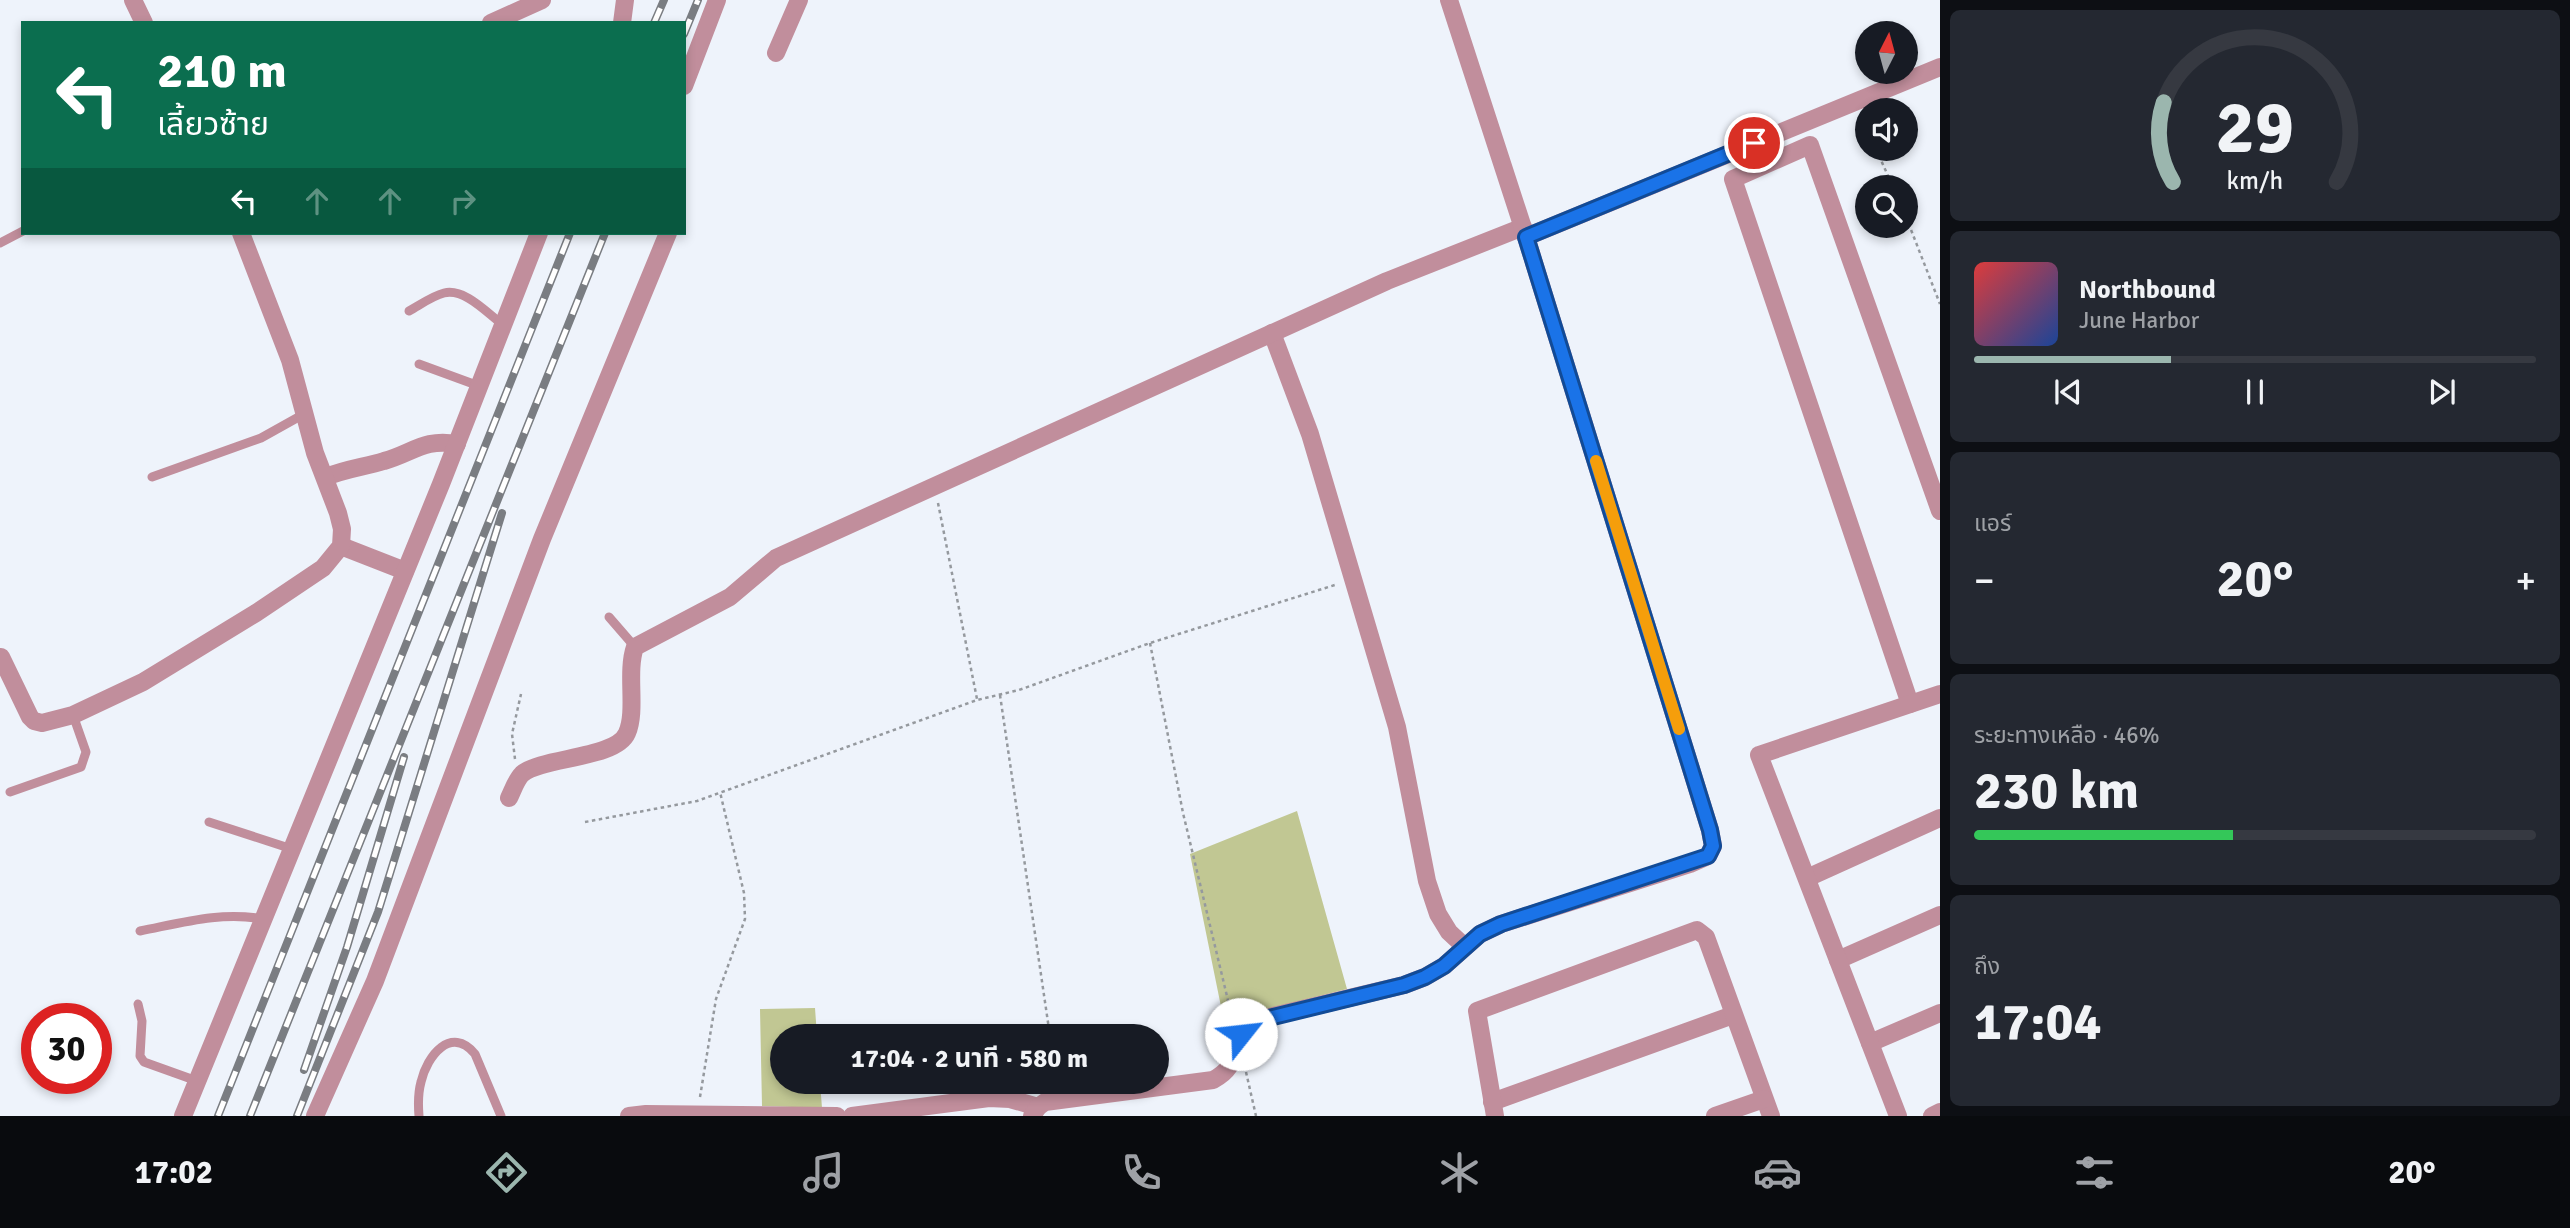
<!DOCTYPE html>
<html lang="th">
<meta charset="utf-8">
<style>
body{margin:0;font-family:Signika,"Noto Sans Thai",sans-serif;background:#242831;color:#f1f3f6;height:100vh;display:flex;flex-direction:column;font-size:26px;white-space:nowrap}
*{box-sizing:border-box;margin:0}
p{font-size:23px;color:#9ea1a6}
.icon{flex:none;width:38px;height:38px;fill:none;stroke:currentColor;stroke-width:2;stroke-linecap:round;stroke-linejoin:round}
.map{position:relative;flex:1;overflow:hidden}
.drawer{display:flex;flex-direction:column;gap:10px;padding:10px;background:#0d0f14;width:630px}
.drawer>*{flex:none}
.banner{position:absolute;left:21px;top:21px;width:665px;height:214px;border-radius:0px;box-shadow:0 4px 10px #0003;background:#0b6e4f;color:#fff;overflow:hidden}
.needle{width:46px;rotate:6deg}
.fabs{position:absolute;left:1855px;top:21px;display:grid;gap:14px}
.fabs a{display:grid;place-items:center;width:63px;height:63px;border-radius:50%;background:#171b24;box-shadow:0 4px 10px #0003;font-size:35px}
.speed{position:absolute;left:21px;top:1003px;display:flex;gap:14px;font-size:35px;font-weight:700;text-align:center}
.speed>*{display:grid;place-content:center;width:91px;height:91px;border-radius:50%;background:#171b24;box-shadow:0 4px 10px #0003;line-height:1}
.speed .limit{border:10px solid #d22;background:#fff;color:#111}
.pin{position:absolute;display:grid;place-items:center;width:60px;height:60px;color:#fff;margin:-30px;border:4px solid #fff;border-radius:50%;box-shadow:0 2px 7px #0007}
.me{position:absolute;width:77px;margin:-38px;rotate:61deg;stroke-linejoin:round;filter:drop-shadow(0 0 5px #0008)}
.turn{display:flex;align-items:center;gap:24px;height:147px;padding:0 21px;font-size:32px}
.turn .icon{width:91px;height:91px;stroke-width:2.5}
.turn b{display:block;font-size:49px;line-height:60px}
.lanes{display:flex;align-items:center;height:66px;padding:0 21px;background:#0003;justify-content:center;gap:35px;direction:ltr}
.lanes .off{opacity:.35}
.big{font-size:52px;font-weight:700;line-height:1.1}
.drawer .tile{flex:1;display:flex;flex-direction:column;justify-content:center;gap:10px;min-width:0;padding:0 24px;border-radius:10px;background:#242831}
.drawer .dial{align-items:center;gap:0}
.dial svg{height:182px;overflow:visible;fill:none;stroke:#363941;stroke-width:7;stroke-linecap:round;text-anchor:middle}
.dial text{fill:#f1f3f6;stroke:none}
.song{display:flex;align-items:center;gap:21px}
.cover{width:84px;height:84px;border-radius:10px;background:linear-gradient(135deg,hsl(0 70% 55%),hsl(220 70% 35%))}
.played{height:7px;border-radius:4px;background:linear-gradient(90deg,#9bb6ae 35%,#363941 35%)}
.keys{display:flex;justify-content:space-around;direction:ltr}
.heat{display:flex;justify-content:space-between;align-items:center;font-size:38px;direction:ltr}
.charge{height:10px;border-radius:5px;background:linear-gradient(90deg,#34c759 46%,#363941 0)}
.trip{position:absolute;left:770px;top:1024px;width:399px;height:70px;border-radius:35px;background:#171b24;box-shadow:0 4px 10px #0003;font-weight:700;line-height:70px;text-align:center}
.menu{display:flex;height:112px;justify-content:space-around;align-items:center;background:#090b0e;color:#9ea1a6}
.menu .icon{width:49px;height:49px}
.menu .active{color:#9bb6ae}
.menu b{font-size:32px;color:#f1f3f6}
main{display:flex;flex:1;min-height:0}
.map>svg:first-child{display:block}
.green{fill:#c1c793}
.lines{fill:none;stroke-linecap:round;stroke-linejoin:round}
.path{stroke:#95999e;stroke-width:2.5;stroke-dasharray:3.5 3.5;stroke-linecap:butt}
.service{stroke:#c18e9c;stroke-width:9}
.minor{stroke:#c18e9c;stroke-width:18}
.rail-casing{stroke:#7a7d82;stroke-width:8}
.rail{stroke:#fff;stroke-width:5;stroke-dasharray:16;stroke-linecap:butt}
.route-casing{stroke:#114b97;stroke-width:18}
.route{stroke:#1a73e8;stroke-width:12}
.slow{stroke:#f59e0b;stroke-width:12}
</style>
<main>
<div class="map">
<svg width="1940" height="1116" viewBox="0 0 1940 1116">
<rect width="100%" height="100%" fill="#eef3fb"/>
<!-- green -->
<g class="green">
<polygon points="1297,811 1347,989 1256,1012 1229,1046 1190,854"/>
<polygon points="815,1008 817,1036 782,1036 782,1082 820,1082 822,1108 762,1106 760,1009"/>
</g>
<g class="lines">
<!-- path -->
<g class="path">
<polyline points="1862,117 1867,128"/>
<polyline points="1876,149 1893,187"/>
<polyline points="1906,217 1940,304"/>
<polyline points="938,503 977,699"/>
<polyline points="1150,643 1183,813 1232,1017"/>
<polyline points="1000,695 1050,1036"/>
<polyline points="515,759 512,734 521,694"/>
<polyline points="585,822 697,801 977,700 1019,690 1150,643 1338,584"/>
<polyline points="1246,1072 1256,1116"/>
<polyline points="700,1097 716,999 745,919 744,893 720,792"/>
</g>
<!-- service -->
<g class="service">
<polyline points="0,243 23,231"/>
<path d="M409,311C420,305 432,296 444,293C465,288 487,313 502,324"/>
<polyline points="419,364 479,386"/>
<polyline points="152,477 261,438 304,414"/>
<polyline points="609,617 635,647"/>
<polyline points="10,792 81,767 86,752 73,715"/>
<polyline points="209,822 292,849"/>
<path d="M140,931C181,923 221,911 263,919"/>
<polyline points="138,1004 142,1021 140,1056 144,1062 197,1081"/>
<path d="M419,1116C418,1104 418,1093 421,1082C427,1056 451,1025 475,1054L501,1116"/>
</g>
<!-- minor -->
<g class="minor">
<polyline points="133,0 144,23"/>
<polyline points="491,23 542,0"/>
<polyline points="622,23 625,0"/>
<polyline points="776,53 799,0"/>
<polyline points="684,86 717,0"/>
<polyline points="1526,237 1940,67"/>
<polyline points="1272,333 1310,434 1397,727 1427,881 1438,914 1449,932 1464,946"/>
<path d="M326,477C345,469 364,467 384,461C413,453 424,438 457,444"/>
<polyline points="341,546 405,571"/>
<polyline points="1,657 30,717 34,721 42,723 73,715 143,682 256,613 323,568 341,546 342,529 338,513 315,453 290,360 241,233"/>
<polyline points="1910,704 1733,179 1810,145 1940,511"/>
<path d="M509,798C513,790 516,780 522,774C541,757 616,759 627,733C637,710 626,673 635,647L730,597L776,558L1387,281L1523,227"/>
<polyline points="1807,878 1940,818"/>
<polyline points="1838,960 1940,915"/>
<polyline points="1870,1043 1940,1013"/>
<polyline points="1492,1102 1733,1015"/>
<polyline points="183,1116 441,484 539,233"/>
<polyline points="315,1116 375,981 542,539 668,233"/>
<polyline points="629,1116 646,1114 837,1116"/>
<polyline points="852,1116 989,1098 1010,1099 1038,1107"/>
<path d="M1032,1116L1038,1107L1045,1102L1213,1080C1238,1067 1230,1053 1242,1033C1246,1026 1254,1023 1261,1019L1404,985L1425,977L1444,966L1480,934L1501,924L1690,864L1708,856L1713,846L1710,830L1526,237L1449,0"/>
<polyline points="1495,1116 1477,1011 1697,930 1706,937 1771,1116"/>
<polyline points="1715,1116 1764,1099"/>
<polyline points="1898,1116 1759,755 1940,694"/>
<polyline points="1932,1116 1940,1112"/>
</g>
<defs>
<g id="rail">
<polyline points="654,23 664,0"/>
<polyline points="684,34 698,0"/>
<polyline points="304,1070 347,947 404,757"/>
<polyline points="218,1116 570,233"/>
<polyline points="250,1116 605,233"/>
<polyline points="297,1116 378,912 502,513"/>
</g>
</defs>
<!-- rail casing -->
<use href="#rail" class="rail-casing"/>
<!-- rail -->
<use href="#rail" class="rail"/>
</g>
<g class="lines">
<defs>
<polyline id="route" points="1241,1034 1248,1027 1261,1020 1404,985 1425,977 1444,966 1480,934 1501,924 1708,856 1713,846 1710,830 1526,237 1754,143"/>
</defs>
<!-- route casing -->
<use href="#route" class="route-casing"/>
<!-- route -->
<use href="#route" class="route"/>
<!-- slow -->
<polyline class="slow" points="1596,461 1679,729"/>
</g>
</svg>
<div class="fabs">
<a><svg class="needle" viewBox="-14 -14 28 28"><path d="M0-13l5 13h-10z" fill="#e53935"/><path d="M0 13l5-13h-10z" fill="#9ea1a6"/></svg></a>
<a><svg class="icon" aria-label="sound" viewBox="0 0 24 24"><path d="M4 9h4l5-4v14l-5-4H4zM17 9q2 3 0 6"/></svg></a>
<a><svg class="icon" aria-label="search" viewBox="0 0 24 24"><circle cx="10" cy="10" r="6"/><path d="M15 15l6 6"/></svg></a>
</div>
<div class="speed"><div class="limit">30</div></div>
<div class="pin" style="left:1754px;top:143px;background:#d93025"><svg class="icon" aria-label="arrive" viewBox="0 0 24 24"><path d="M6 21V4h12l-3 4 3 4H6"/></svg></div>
<svg class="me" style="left:1241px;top:1034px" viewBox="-20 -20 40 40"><circle r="19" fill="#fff"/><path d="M0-13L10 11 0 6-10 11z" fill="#1a73e8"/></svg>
<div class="trip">17:04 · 2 นาที · 580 m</div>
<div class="banner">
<div class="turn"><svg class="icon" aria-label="left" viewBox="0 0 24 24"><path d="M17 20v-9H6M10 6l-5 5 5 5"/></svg><div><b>210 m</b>เลี้ยวซ้าย</div></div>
<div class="lanes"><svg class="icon" aria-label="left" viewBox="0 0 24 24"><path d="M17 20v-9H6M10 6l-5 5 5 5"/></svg><svg class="icon off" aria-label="ahead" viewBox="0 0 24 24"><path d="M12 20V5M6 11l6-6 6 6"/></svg><svg class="icon off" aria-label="ahead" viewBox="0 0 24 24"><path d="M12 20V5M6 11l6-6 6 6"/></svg><svg class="icon off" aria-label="right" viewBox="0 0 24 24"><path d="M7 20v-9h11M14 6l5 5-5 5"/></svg></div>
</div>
</div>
<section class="drawer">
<div class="tile dial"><svg viewBox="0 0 100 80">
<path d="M14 69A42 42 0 1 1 86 69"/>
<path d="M14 69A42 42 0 0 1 10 34" stroke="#9bb6ae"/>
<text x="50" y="56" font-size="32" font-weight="700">29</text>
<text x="50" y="72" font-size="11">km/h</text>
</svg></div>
<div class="tile">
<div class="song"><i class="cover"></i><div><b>Northbound</b><p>June Harbor</p></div></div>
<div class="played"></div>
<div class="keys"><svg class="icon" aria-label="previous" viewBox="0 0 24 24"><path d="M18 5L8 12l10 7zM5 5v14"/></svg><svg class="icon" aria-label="pause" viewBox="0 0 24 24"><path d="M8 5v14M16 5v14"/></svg><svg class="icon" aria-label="next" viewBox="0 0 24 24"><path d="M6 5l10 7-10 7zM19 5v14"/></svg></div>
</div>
<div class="tile"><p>แอร์</p>
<div class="heat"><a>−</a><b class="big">20°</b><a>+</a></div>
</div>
<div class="tile"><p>ระยะทางเหลือ · 46%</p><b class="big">230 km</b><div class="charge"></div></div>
<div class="tile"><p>ถึง</p><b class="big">17:04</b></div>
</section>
</main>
<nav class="menu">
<b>17:02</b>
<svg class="icon active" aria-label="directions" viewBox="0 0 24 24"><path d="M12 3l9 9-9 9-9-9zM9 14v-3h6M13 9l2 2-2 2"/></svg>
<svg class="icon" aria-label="music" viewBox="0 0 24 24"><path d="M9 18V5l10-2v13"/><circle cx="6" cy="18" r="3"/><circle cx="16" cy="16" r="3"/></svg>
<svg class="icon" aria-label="phone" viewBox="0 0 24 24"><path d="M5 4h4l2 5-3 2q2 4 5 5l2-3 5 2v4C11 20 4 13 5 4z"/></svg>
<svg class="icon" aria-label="climate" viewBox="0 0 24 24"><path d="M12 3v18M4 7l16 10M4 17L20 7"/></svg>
<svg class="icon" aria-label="car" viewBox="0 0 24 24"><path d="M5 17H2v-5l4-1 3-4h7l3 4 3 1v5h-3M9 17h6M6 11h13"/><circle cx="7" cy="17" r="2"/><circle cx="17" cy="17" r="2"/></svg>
<svg class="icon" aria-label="filters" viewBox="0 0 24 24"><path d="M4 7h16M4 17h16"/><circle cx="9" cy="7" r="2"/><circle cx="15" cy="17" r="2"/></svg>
<b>20°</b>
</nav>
